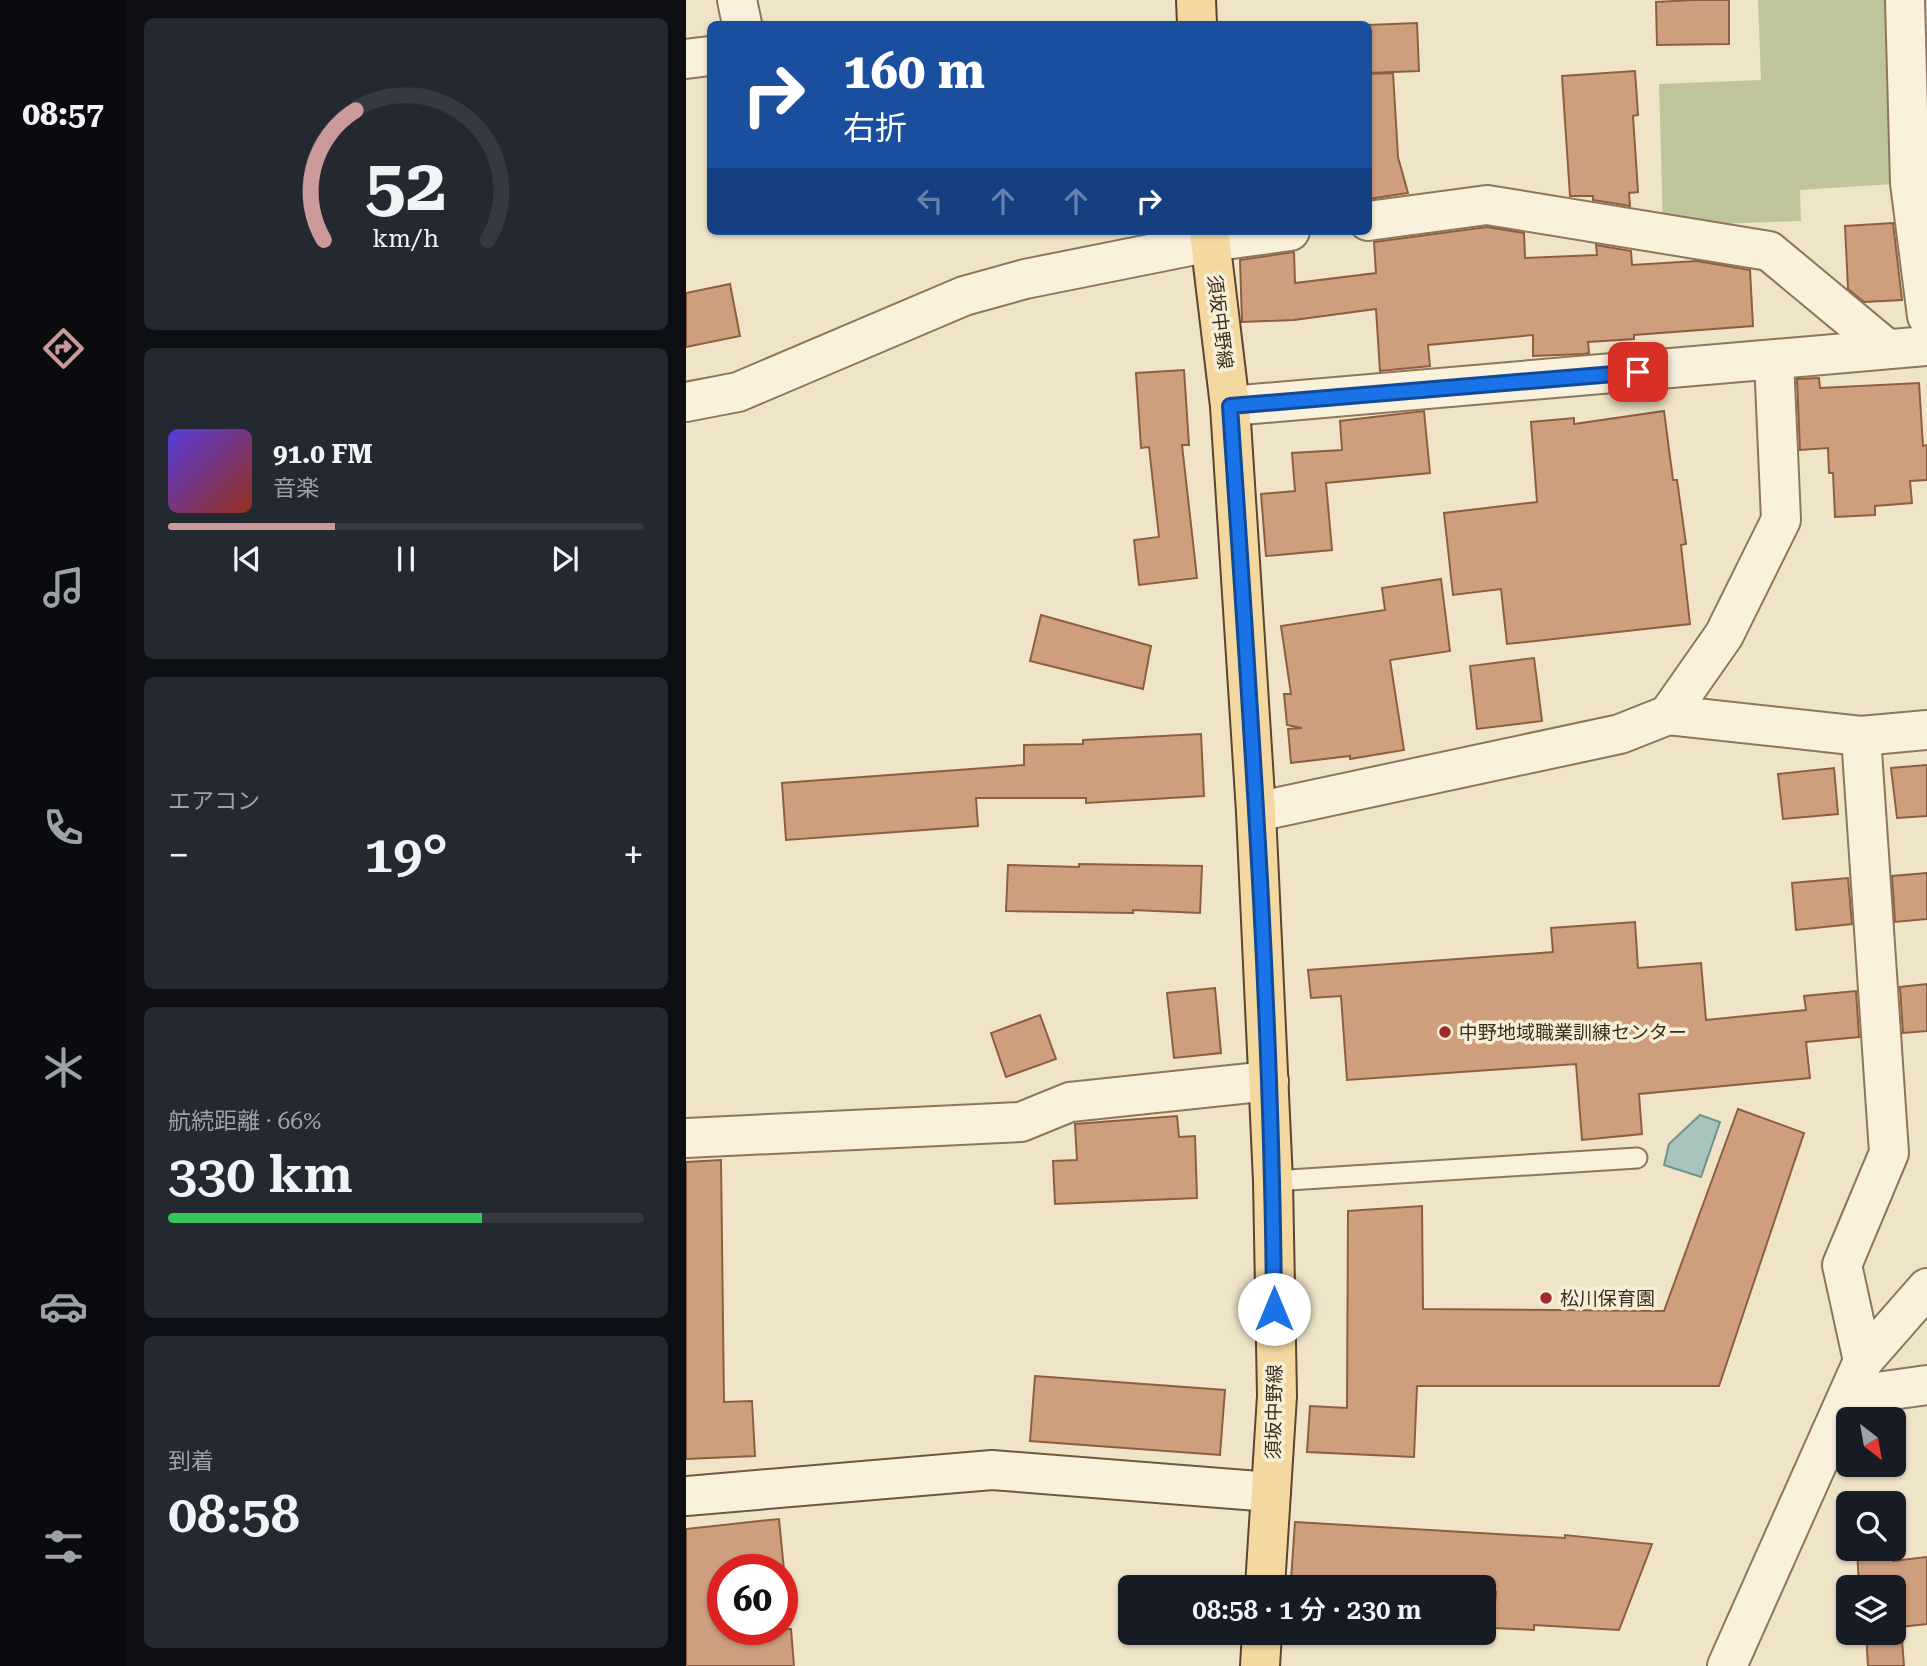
<!DOCTYPE html>
<html lang="ja">
<meta charset="utf-8">
<style>
body{margin:0;font-family:"Roboto Serif","Noto Sans JP",serif;background:#242831;color:#f1f3f6;height:100vh;display:flex;flex-direction:column;font-size:26px;white-space:nowrap}
*{box-sizing:border-box;margin:0}
p{font-size:23px;color:#9ea1a6}
.icon{flex:none;width:38px;height:38px;fill:none;stroke:currentColor;stroke-width:2;stroke-linecap:round;stroke-linejoin:round}
.map{position:relative;flex:1;overflow:hidden}
.details{display:flex;flex-direction:column;gap:18px;padding:18px;background:#0d0f14;width:560px}
.details>*{flex:none}
.top-card{position:absolute;left:21px;top:21px;width:665px;height:214px;border-radius:10px;box-shadow:0 2px 5px #0004;background:#1a4fa0;color:#fff;overflow:hidden}
.needle{width:46px;rotate:149deg}
.buttons{position:absolute;left:1150px;top:1407px;display:grid;gap:14px}
.buttons a{display:grid;place-items:center;width:70px;height:70px;border-radius:10px;background:#171b24;box-shadow:0 2px 5px #0004;font-size:35px}
.speed{position:absolute;left:21px;top:1554px;display:flex;gap:14px;font-size:35px;font-weight:700;text-align:center}
.speed>*{display:grid;place-content:center;width:91px;height:91px;border-radius:50%;background:#171b24;box-shadow:0 2px 5px #0004;line-height:1}
.speed .limit{border:10px solid #d22;background:#fff;color:#111}
.pin{position:absolute;display:grid;place-items:center;width:60px;height:60px;color:#fff;margin:-30px;border-radius:14px;box-shadow:0 4px 10px #0006}
.me{position:absolute;width:77px;margin:-38px;rotate:0deg;stroke-linejoin:round;filter:drop-shadow(0 0 5px #0008)}
.turn{display:flex;align-items:center;gap:24px;height:147px;padding:0 21px;font-size:32px}
.turn .icon{width:91px;height:91px;stroke-width:2.5}
.turn b{display:block;font-size:49px;line-height:60px}
.lanes{display:flex;align-items:center;height:66px;padding:0 21px;background:#0003;justify-content:center;gap:35px;direction:ltr}
.lanes .off{opacity:.35}
.big{font-size:52px;font-weight:600;line-height:1.1}
.details .widget{flex:1;display:flex;flex-direction:column;justify-content:center;gap:10px;min-width:0;padding:0 24px;border-radius:10px;background:#242831}
.details .dial{align-items:center;gap:0}
.dial svg{height:182px;overflow:visible;fill:none;stroke:#363941;stroke-width:7;stroke-linecap:round;text-anchor:middle}
.dial text{fill:#f1f3f6;stroke:none}
.song{display:flex;align-items:center;gap:21px}
.cover{width:84px;height:84px;border-radius:10px;background:linear-gradient(135deg,hsl(250 70% 55%),hsl(10 70% 35%))}
.played{height:7px;border-radius:4px;background:linear-gradient(90deg,#cc999b 35%,#363941 35%)}
.keys{display:flex;justify-content:space-around;direction:ltr}
.heat{display:flex;justify-content:space-between;align-items:center;font-size:38px;direction:ltr}
.charge{height:10px;border-radius:5px;background:linear-gradient(90deg,#34c759 66%,#363941 0)}
.trip{position:absolute;left:432px;top:1575px;width:378px;height:70px;border-radius:10px;background:#171b24;box-shadow:0 2px 5px #0004;font-weight:600;line-height:70px;text-align:center}
main{display:flex;flex:1;min-height:0}
.tabs{display:flex;flex-direction:column;width:126px;justify-content:space-around;align-items:center;background:#090b0e;color:#9ea1a6}
.tabs .icon{width:49px;height:49px}
.tabs .on{color:#cc999b}
.tabs b{font-size:32px;color:#f1f3f6}
.map>svg:first-child{display:block}
.cemetery{fill:#bfc49a}
.water{fill:#a9c4bc;stroke:#6f938a;stroke-width:2}
.building{fill:#cf9f7d;stroke:#8d5f41;stroke-width:2}
.lines{fill:none;stroke-linecap:round;stroke-linejoin:round}
.lane-casing{stroke:#8d765c;stroke-width:23}
.street-casing{stroke:#8d765c;stroke-width:42}
.secondary-casing{stroke:#6f573f;stroke-width:42}
.primary-casing{stroke:#5b4430;stroke-width:42}
.lane{stroke:#faf1dc;stroke-width:19}
.street{stroke:#faf1dc;stroke-width:38}
.secondary{stroke:#faf1dc;stroke-width:38}
.primary{stroke:#f3d9a0;stroke-width:38}
.route-casing{stroke:#114b97;stroke-width:18}
.route{stroke:#1a73e8;stroke-width:12}
.poi-dot{fill:#9e2a2b;stroke:#f7eed8;stroke-width:2.5}
.labels{text-anchor:middle;dominant-baseline:central;stroke-width:7;stroke-linejoin:round;paint-order:stroke}
.street-label{font-size:19px;fill:#3d2e20;stroke:#f7eed8}
.poi-label{font-size:19px;fill:#3d2e20;stroke:#f7eed8;text-anchor:start}
</style>
<main>
<nav class="tabs">
<b>08:57</b>
<svg class="icon on" aria-label="directions" viewBox="0 0 24 24"><path d="M12 3l9 9-9 9-9-9zM9 14v-3h6M13 9l2 2-2 2"/></svg>
<svg class="icon" aria-label="music" viewBox="0 0 24 24"><path d="M9 18V5l10-2v13"/><circle cx="6" cy="18" r="3"/><circle cx="16" cy="16" r="3"/></svg>
<svg class="icon" aria-label="phone" viewBox="0 0 24 24"><path d="M5 4h4l2 5-3 2q2 4 5 5l2-3 5 2v4C11 20 4 13 5 4z"/></svg>
<svg class="icon" aria-label="climate" viewBox="0 0 24 24"><path d="M12 3v18M4 7l16 10M4 17L20 7"/></svg>
<svg class="icon" aria-label="car" viewBox="0 0 24 24"><path d="M5 17H2v-5l4-1 3-4h7l3 4 3 1v5h-3M9 17h6M6 11h13"/><circle cx="7" cy="17" r="2"/><circle cx="17" cy="17" r="2"/></svg>
<svg class="icon" aria-label="filters" viewBox="0 0 24 24"><path d="M4 7h16M4 17h16"/><circle cx="9" cy="7" r="2"/><circle cx="15" cy="17" r="2"/></svg>
</nav>
<section class="details">
<div class="widget dial"><svg viewBox="0 0 100 80">
<path d="M14 69A42 42 0 1 1 86 69"/>
<path d="M14 69A42 42 0 0 1 28 12" stroke="#cc999b"/>
<text x="50" y="56" font-size="32" font-weight="700">52</text>
<text x="50" y="72" font-size="11">km/h</text>
</svg></div>
<div class="widget">
<div class="song"><i class="cover"></i><div><b>91.0 FM</b><p>音楽</p></div></div>
<div class="played"></div>
<div class="keys"><svg class="icon" aria-label="previous" viewBox="0 0 24 24"><path d="M18 5L8 12l10 7zM5 5v14"/></svg><svg class="icon" aria-label="pause" viewBox="0 0 24 24"><path d="M8 5v14M16 5v14"/></svg><svg class="icon" aria-label="next" viewBox="0 0 24 24"><path d="M6 5l10 7-10 7zM19 5v14"/></svg></div>
</div>
<div class="widget"><p>エアコン</p>
<div class="heat"><a>−</a><b class="big">19°</b><a>+</a></div>
</div>
<div class="widget"><p>航続距離 · 66%</p><b class="big">330 km</b><div class="charge"></div></div>
<div class="widget"><p>到着</p><b class="big">08:58</b></div>
</section>
<div class="map">
<svg width="1241" height="1666" viewBox="0 0 1241 1666">
<rect width="100%" height="100%" fill="#f0e4c8"/>
<!-- cemetery -->
<polygon class="cemetery" points="1072,0 1219,0 1224,183 1114,190 1115,221 977,226 973,84 1075,80"/>
<!-- water -->
<polygon class="water" points="1014,1115 1034,1122 1015,1177 978,1165 983,1144"/>
<!-- building -->
<g class="building">
<polygon points="1007,0 1043,0 1043,44 971,45 970,2"/>
<polygon points="731,23 733,71 682,73 682,25"/>
<polygon points="949,71 952,115 947,116 952,192 943,193 944,206 907,200 907,196 884,196 876,76"/>
<polygon points="707,73 712,157 722,193 682,199 682,74"/>
<polygon points="1207,223 1216,300 1178,302 1162,289 1159,226"/>
<polygon points="801,227 838,233 839,258 911,255 910,245 945,251 946,265 1011,261 1064,270 1067,326 948,335 948,339 902,342 903,353 897,354 847,356 847,335 742,345 744,366 694,371 690,309 608,320 556,322 554,260 608,252 609,283 690,273 688,242"/>
<polygon points="44,284 54,336 0,347 0,293"/>
<polygon points="498,370 503,445 496,445 511,578 453,585 448,540 473,537 463,447 455,448 450,373"/>
<polygon points="1133,378 1134,388 1233,383 1237,446 1241,445 1241,480 1224,481 1226,503 1189,506 1189,515 1149,517 1147,473 1143,473 1142,448 1114,450 1111,379"/>
<polygon points="738,411 744,473 640,483 646,550 580,556 575,494 609,491 606,453 656,450 654,421"/>
<polygon points="978,411 987,480 991,480 1000,544 995,545 1004,624 821,644 815,589 767,595 758,513 851,502 845,422 888,418 888,424"/>
<polygon points="755,579 764,651 704,660 718,750 664,759 664,756 605,763 602,729 616,728 601,725 598,694 605,694 595,626 699,610 696,588"/>
<polygon points="355,615 465,646 457,689 344,661"/>
<polygon points="848,658 856,721 791,729 784,666"/>
<polygon points="515,734 518,796 400,803 400,798 290,798 292,826 100,840 96,783 338,765 338,745 397,744 397,740"/>
<polygon points="1241,765 1241,816 1211,818 1205,768"/>
<polygon points="1148,768 1152,814 1097,819 1092,774"/>
<polygon points="393,864 516,866 514,913 447,910 447,913 320,911 322,865 393,867"/>
<polygon points="1241,873 1241,919 1209,922 1206,876"/>
<polygon points="1162,878 1166,924 1110,930 1106,883"/>
<polygon points="949,922 952,968 1015,963 1020,1020 1120,1010 1118,996 1170,991 1173,1037 1120,1042 1124,1078 953,1094 956,1134 896,1140 890,1064 661,1080 655,996 625,998 622,970 867,952 865,928"/>
<polygon points="1241,984 1241,1031 1217,1033 1214,987"/>
<polygon points="529,988 535,1053 488,1058 481,993"/>
<polygon points="354,1015 370,1059 320,1077 305,1033"/>
<polygon points="1052,1109 1118,1133 1033,1386 731,1386 728,1457 621,1452 624,1406 661,1408 662,1211 736,1206 737,1309 978,1311"/>
<polygon points="491,1116 493,1137 509,1136 511,1198 369,1204 367,1161 391,1160 389,1124"/>
<polygon points="35,1160 38,1402 66,1401 69,1456 0,1459 0,1162"/>
<polygon points="349,1376 539,1390 534,1455 344,1441"/>
<polygon points="93,1519 98,1570 37,1570 37,1629 105,1629 108,1666 0,1666 0,1529"/>
<polygon points="609,1522 879,1538 879,1535 966,1544 933,1630 848,1625 848,1630 807,1628 810,1592 798,1591 798,1587 729,1587 605,1580"/>
<polygon points="1171,1549 1206,1549 1207,1561 1241,1557 1241,1624 1215,1627 1218,1666 1182,1666 1180,1633 1208,1633 1208,1587 1173,1587"/>
</g>
<g class="lines">
<defs>
<polyline id="lane" points="587,1181 951,1158"/>
<g id="street">
<polyline points="51,0 56,24"/>
<polyline points="1219,0 1224,183 1241,316"/>
<polyline points="0,59 24,56"/>
<polyline points="682,221 801,205 1083,251 1201,349"/>
<polyline points="0,402 52,392 278,296 339,279 524,242 604,231"/>
<polyline points="544,406 1241,346"/>
<polyline points="982,715 1175,736 1241,730"/>
<polyline points="1175,736 1203,1153 1156,1265 1177,1361"/>
<polyline points="570,812 934,734 982,715 1038,635 1095,520 1088,360"/>
<polyline points="0,1138 335,1122 384,1102 583,1081"/>
<polyline points="1162,1396 1241,1385"/>
<polyline points="1041,1666 1177,1361 1241,1288"/>
</g>
<polyline id="secondary" points="0,1496 306,1470 585,1492"/>
<g id="primary">
<polyline points="510,0 511,24"/>
<polyline points="523,231 544,406 570,812 587,1181 591,1396 579,1587"/>
<polyline points="574,1666 576,1633"/>
</g>
</defs>
<!-- lane casing -->
<use href="#lane" class="lane-casing"/>
<!-- street casing -->
<use href="#street" class="street-casing"/>
<!-- secondary casing -->
<use href="#secondary" class="secondary-casing"/>
<!-- primary casing -->
<use href="#primary" class="primary-casing"/>
<!-- lane -->
<use href="#lane" class="lane"/>
<!-- street -->
<use href="#street" class="street"/>
<!-- secondary -->
<use href="#secondary" class="secondary"/>
<!-- primary -->
<use href="#primary" class="primary"/>
</g>
<g class="lines">
<defs>
<path id="route" d="M588,1309C586,1008 564,707 544,406L952,372"/>
</defs>
<!-- route casing -->
<use href="#route" class="route-casing"/>
<!-- route -->
<use href="#route" class="route"/>
</g>
<!-- markers -->
<g class="poi-dot">
<circle cx="759" cy="1032" r="7"/>
<circle cx="860" cy="1298" r="7"/>
</g>
<g class="labels">
<!-- street labels -->
<g class="street-label">
<text transform="translate(534 322) rotate(83)">須坂中野線</text>
<text transform="translate(588 1412) rotate(-89)">須坂中野線</text>
</g>
<!-- poi labels -->
<g class="poi-label">
<text x="773" y="1032">中野地域職業訓練センター</text>
<text x="874" y="1298">松川保育園</text>
</g>
</g>
</svg>
<div class="buttons">
<a><svg class="needle" viewBox="-14 -14 28 28"><path d="M0-13l5 13h-10z" fill="#e53935"/><path d="M0 13l5-13h-10z" fill="#9ea1a6"/></svg></a>
<a><svg class="icon" aria-label="search" viewBox="0 0 24 24"><circle cx="10" cy="10" r="6"/><path d="M15 15l6 6"/></svg></a>
<a><svg class="icon" aria-label="layers" viewBox="0 0 24 24"><path d="M12 4l9 5-9 5-9-5zM3 14l9 5 9-5"/></svg></a>
</div>
<div class="speed"><div class="limit">60</div></div>
<div class="pin" style="left:952px;top:372px;background:#d93025"><svg class="icon" aria-label="arrive" viewBox="0 0 24 24"><path d="M6 21V4h12l-3 4 3 4H6"/></svg></div>
<svg class="me" style="left:588px;top:1309px" viewBox="-20 -20 40 40"><circle r="19" fill="#fff"/><path d="M0-13L10 11 0 6-10 11z" fill="#1a73e8"/></svg>
<div class="trip">08:58 · 1 分 · 230 m</div>
<div class="top-card">
<div class="turn"><svg class="icon" aria-label="right" viewBox="0 0 24 24"><path d="M7 20v-9h11M14 6l5 5-5 5"/></svg><div><b>160 m</b>右折</div></div>
<div class="lanes"><svg class="icon off" aria-label="left" viewBox="0 0 24 24"><path d="M17 20v-9H6M10 6l-5 5 5 5"/></svg><svg class="icon off" aria-label="ahead" viewBox="0 0 24 24"><path d="M12 20V5M6 11l6-6 6 6"/></svg><svg class="icon off" aria-label="ahead" viewBox="0 0 24 24"><path d="M12 20V5M6 11l6-6 6 6"/></svg><svg class="icon" aria-label="right" viewBox="0 0 24 24"><path d="M7 20v-9h11M14 6l5 5-5 5"/></svg></div>
</div>
</div>
</main>
